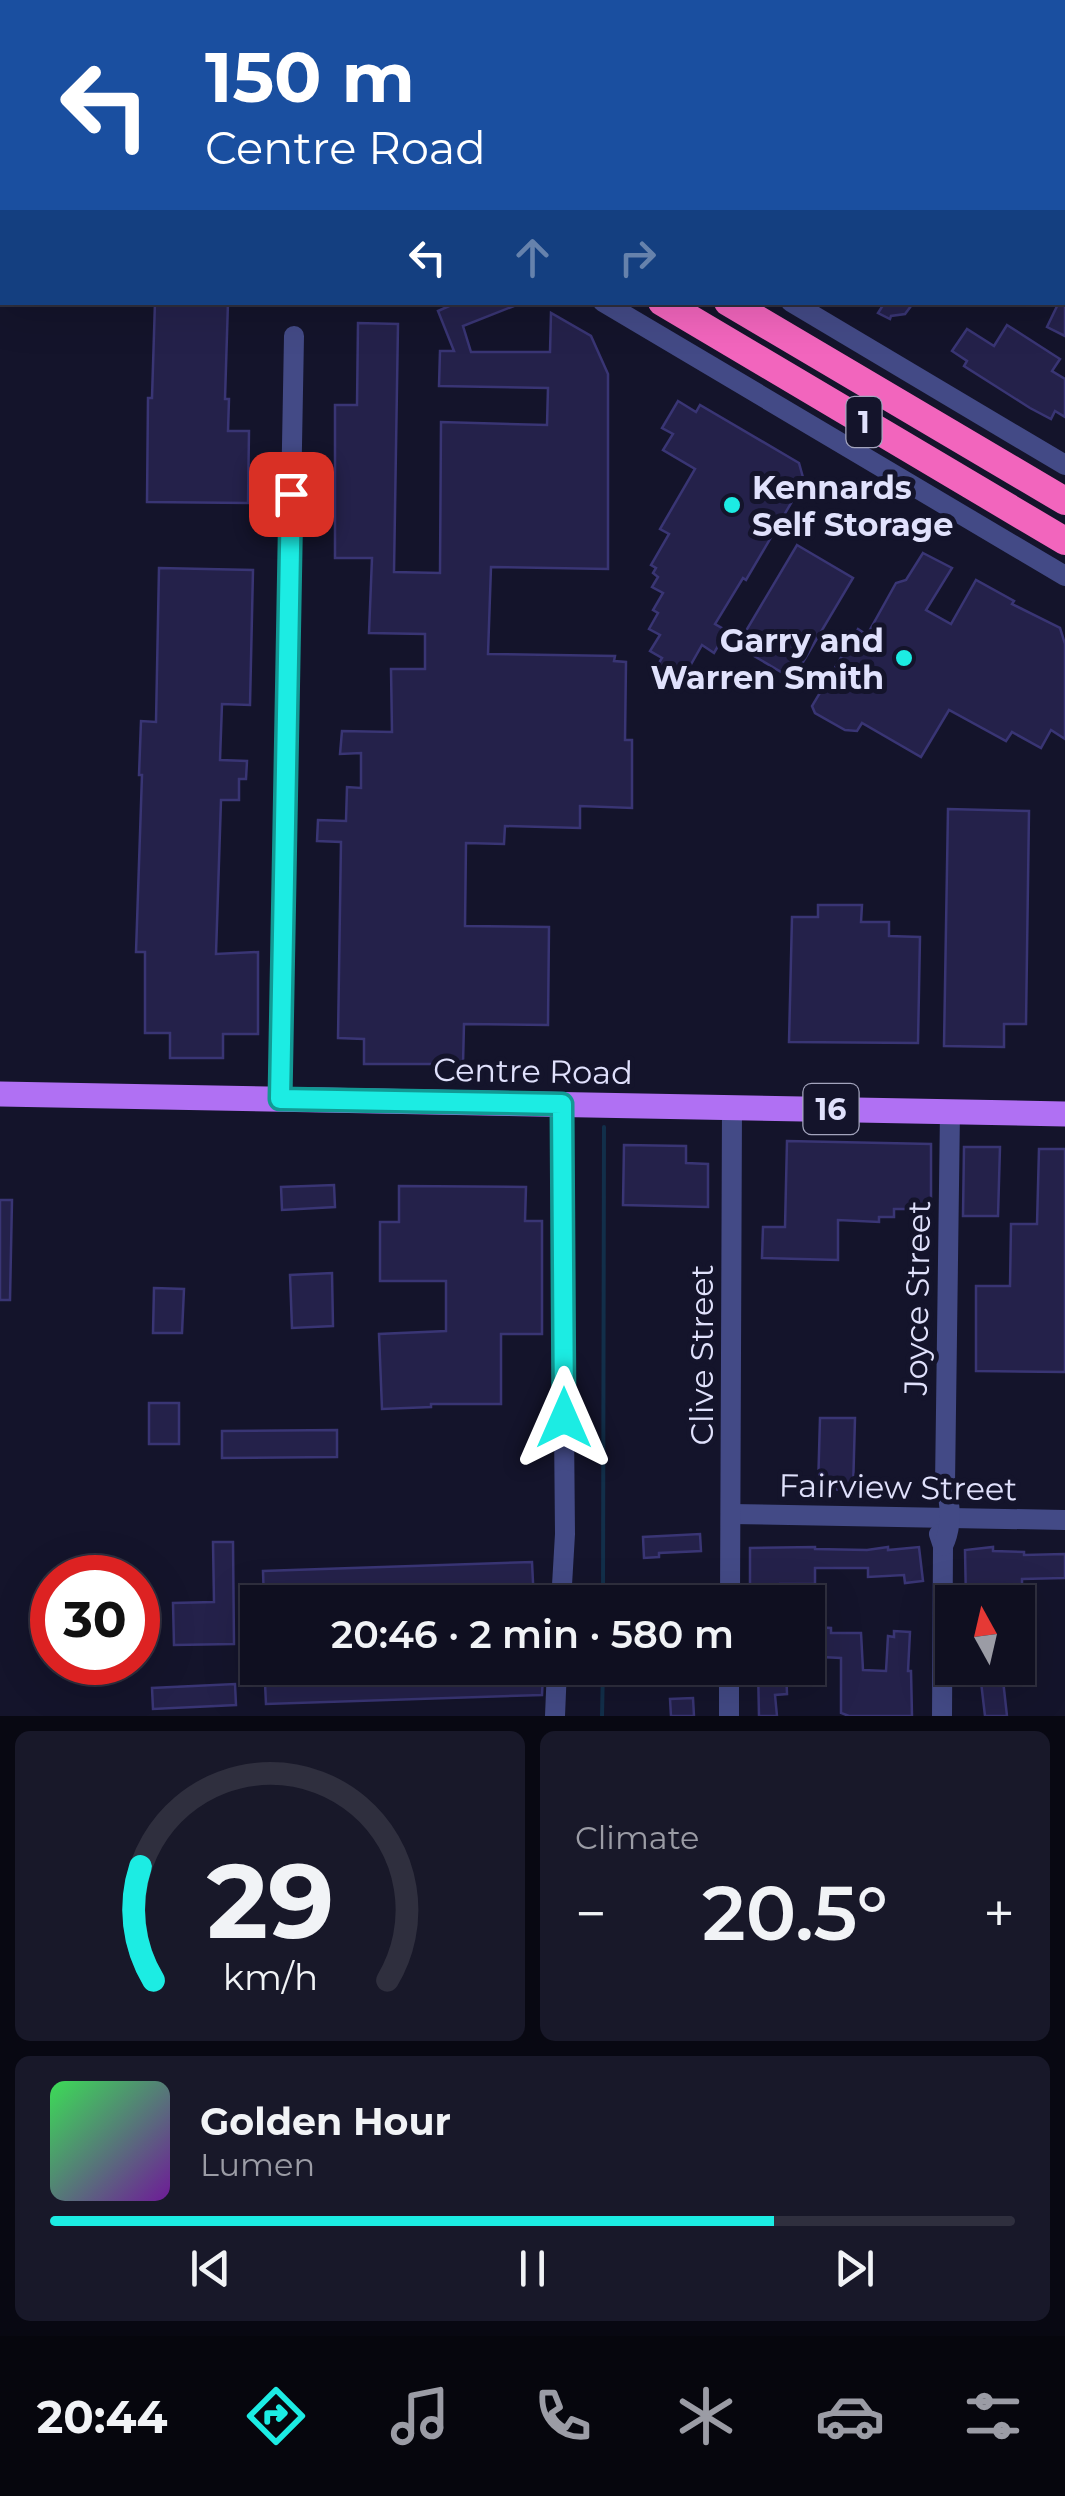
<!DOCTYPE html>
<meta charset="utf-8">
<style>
body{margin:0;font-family:Montserrat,sans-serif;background:#181829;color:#f1f3f6;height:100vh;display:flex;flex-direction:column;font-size:38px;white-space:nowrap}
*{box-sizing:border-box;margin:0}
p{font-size:32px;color:#9b9ca5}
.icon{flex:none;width:55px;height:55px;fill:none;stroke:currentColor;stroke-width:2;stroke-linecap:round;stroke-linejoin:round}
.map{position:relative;height:1716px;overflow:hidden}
.drawer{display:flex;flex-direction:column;gap:15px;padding:15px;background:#080812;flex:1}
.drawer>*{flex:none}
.guide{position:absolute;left:0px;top:0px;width:1065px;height:305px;box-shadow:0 10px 40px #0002,0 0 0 2px #2f2f3e;background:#1a4fa0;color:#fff;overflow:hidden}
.needle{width:65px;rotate:352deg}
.tools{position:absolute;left:935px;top:1585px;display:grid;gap:20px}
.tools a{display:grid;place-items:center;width:100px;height:100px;border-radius:0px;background:#0f0f20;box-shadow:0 10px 40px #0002,0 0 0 2px #2f2f3e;font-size:50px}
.speed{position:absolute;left:30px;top:1555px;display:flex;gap:20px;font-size:50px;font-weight:700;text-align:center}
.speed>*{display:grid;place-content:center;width:130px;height:130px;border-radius:50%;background:#0f0f20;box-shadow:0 10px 40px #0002,0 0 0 2px #2f2f3e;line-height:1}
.speed .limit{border:15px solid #d22;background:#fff;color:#111}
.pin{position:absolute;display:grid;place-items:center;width:85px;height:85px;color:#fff;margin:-42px;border-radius:20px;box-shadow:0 5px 15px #0006}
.me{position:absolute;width:110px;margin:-55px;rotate:0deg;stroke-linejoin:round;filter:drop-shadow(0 0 8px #0008)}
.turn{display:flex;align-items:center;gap:35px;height:210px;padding:0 40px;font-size:45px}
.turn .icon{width:130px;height:130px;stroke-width:2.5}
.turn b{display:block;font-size:70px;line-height:85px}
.lanes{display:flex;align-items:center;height:95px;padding:0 40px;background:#0003;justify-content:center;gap:50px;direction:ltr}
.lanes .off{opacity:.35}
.big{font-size:75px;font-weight:600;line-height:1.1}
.drawer .widget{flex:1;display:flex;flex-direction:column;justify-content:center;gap:15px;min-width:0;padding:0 35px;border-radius:15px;background:#181829}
.drawer .dial{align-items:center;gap:0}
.dial svg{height:260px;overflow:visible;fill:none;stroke:#2f2f3e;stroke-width:7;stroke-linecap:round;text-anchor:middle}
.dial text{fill:#f1f3f6;stroke:none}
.song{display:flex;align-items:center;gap:30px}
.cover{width:120px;height:120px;border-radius:15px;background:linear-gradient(135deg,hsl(130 70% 55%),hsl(280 70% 35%))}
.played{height:10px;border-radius:5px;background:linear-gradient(90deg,#1cece3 75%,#2f2f3e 75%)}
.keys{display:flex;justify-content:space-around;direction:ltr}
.heat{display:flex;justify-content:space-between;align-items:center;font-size:55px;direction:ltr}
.drawer .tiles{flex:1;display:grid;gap:15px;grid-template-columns:1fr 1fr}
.widget:last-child{grid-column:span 2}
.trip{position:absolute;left:240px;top:1585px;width:585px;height:100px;border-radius:0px;background:#0f0f20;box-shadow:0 10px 40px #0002,0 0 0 2px #2f2f3e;font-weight:600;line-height:100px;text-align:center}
.tab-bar{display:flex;height:160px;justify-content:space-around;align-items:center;background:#06060d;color:#9b9ca5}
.tab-bar .icon{width:70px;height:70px}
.tab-bar .current{color:#1cece3}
.tab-bar b{font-size:45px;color:#f1f3f6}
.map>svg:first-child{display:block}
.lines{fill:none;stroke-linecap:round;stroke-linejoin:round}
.stream{stroke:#122f4a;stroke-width:4}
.building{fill:#24214a;stroke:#393574;stroke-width:2.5}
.minor{stroke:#434a86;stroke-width:20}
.major{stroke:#b070f3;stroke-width:25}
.highway{stroke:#f265bd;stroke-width:28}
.route-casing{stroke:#129994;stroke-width:25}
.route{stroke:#1cece3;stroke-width:18}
.poi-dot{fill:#1cece3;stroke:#14142b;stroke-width:4}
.labels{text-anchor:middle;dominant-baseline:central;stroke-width:10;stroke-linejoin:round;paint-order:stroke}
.shield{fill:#14142b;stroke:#a3a4bd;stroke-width:2.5}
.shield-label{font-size:30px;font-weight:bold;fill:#e0e1fc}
.poi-label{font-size:32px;font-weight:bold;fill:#e0e1fc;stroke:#14142b;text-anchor:start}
.street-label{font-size:32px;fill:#e0e1fc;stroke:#14142b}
</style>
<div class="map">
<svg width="1065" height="1716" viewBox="0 0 1065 1716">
<rect width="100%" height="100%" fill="#14142b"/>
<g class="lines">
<!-- stream -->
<g class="stream">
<polyline points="603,1602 604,1127"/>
<polyline points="602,1716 603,1668"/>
</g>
</g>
<!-- building -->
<g class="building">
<polygon points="1065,290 1065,336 1047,327 1059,302 1062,302"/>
<polygon points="155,302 228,302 225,399 229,399 228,431 249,431 248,503 147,502 148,398 152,398"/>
<polygon points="458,302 524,302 463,326 471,352 550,352 551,313 591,336 608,374 608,569 491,567 488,654 615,656 614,661 626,662 625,740 632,740 632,808 580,806 580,828 505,826 504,844 466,843 465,926 549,927 548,1025 464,1024 463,1064 364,1064 364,1039 338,1038 341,842 317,841 318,820 346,821 347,787 361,788 361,753 340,754 342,731 392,732 391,669 425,669 425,634 369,633 372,558 335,558 335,405 357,405 358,323 398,324 394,572 440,573 441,422 547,425 548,388 439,386 440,351 454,351 438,311"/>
<polygon points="885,302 914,302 905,314 891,316 890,319 878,313"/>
<polygon points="1007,325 1060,359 1052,371 1065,379 1065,417 1055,411 1051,419 1030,408 964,366 967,361 952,351 967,329 994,346"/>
<polygon points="678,401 696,412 700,405 799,463 804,481 746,580 743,578 715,624 727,631 714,653 702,645 677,689 652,674 662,658 650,651 660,635 649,629 658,613 653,610 663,593 652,587 658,577 653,573 656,568 651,565 669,534 660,529 695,469 663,450 673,434 662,428"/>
<polygon points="797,545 853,578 793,679 737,646"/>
<polygon points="923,553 952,568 926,610 951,624 976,580 1014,601 1012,604 1060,628 1065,644 1065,739 1051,730 1041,748 1012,732 1006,741 949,710 921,757 862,723 857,731 845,730 815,713 812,706 858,629 867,635 896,583 906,580"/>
<polygon points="159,568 253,570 250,705 222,704 220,760 247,761 246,779 239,779 239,800 221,800 216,954 258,952 258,1034 223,1034 223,1058 170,1058 170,1033 145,1033 145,952 136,952 142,775 139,775 141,721 156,722"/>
<polygon points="948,809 1029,811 1026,1024 1004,1024 1004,1047 944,1046"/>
<polygon points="818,905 862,905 861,922 889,922 889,936 920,937 918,1043 789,1042 792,917 818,917"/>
<polygon points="787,1141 931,1144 931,1209 894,1209 894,1217 879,1217 879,1222 838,1220 838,1260 762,1258 763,1227 785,1227"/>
<polygon points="624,1145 686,1146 686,1163 708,1164 708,1207 623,1205"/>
<polygon points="964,1147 1000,1147 998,1216 963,1216"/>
<polygon points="1039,1149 1065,1149 1065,1372 976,1371 976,1286 1010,1286 1011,1224 1037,1224"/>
<polygon points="334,1185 335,1207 282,1210 281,1187"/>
<polygon points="399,1186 526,1187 525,1221 542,1221 542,1334 501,1334 501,1404 431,1404 431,1407 382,1409 379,1334 446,1331 446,1281 380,1281 380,1222 399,1222"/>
<polygon points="0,1200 12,1200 10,1300 0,1300"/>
<polygon points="332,1273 333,1326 292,1328 290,1275"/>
<polygon points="154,1288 184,1289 182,1333 153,1333"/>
<rect x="149" y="1403" width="30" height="41"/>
<polygon points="820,1418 855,1418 853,1490 818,1489"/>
<polygon points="337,1430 337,1457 222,1458 222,1431"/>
<polygon points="700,1534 701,1551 659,1553 659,1557 644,1558 643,1537"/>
<polygon points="213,1542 233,1542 234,1644 174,1645 173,1603 214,1602"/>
<polygon points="815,1547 815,1549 867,1550 888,1547 888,1550 919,1547 923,1581 905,1583 904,1575 868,1577 868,1568 815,1568 815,1584 780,1584 778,1602 750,1602 750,1548"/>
<polygon points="993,1547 993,1551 1024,1552 1024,1555 1065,1554 1065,1578 1022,1579 1022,1602 966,1602 965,1550"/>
<polygon points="532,1562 534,1602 264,1602 263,1571"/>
<rect x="666" y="1588" width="35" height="14"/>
<polygon points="1018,1606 1032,1607 1032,1624 1018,1624"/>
<polygon points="814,1627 831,1628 831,1633 861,1633 863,1670 886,1671 888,1636 894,1637 894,1631 910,1632 908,1671 911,1671 912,1716 849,1716 841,1713 841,1658 821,1657 821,1651 813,1650"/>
<polygon points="758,1668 786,1668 787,1694 775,1695 777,1716 759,1716"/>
<polygon points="543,1674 542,1695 266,1704 265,1683"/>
<polygon points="1003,1680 1007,1716 985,1716 981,1682"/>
<polygon points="235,1684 236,1705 153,1709 152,1688"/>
<polygon points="693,1698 694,1716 671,1716 670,1699"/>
</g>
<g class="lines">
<!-- minor -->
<g class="minor">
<polyline points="87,0 92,2"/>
<polyline points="276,0 280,2"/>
<polyline points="653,0 657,2"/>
<polyline points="1027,0 1031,2"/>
<polyline points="461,2 462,0"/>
<polyline points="1062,21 1065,22"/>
<polyline points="1062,239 1065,241"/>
<polyline points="603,302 1065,576"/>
<polyline points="791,302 1065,465"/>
<polyline points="280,1099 294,336"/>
<polyline points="731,1514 1065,1520"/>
<polyline points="939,1534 943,1546 942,1716"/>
<path d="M943,1546C952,1527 951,1505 945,1485L950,1111"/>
<polyline points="561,1602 565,1534 561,1104"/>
<polyline points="730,1602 732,1107"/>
<polyline points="555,1716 557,1668"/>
<polyline points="729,1716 729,1668"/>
</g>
<!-- major -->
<polyline class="major" points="0,1094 1065,1114"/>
<!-- highway -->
<g class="highway">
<polyline points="148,0 152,2"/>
<polyline points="215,0 219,2"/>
<polyline points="662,302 1065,541"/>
<polyline points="728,302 1065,501"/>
</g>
</g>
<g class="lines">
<defs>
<polyline id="route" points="291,494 280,1099 562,1104 564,1418"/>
</defs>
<!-- route casing -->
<use href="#route" class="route-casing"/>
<!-- route -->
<use href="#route" class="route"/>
</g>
<!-- markers -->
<g class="poi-dot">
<circle cx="732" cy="505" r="10"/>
<circle cx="904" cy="658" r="10"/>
</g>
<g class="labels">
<!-- shield labels -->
<g class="shield">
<rect x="846.5" y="397" width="35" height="50" rx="8"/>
<rect x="803.5" y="1084" width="55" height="50" rx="8"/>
</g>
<g class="shield-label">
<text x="864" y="422">1</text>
<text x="831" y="1109">16</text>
</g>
<!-- poi labels -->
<g class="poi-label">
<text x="752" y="487">Kennards<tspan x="752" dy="37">Self Storage</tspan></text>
<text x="884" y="640" text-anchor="end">Garry and<tspan x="884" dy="37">Warren Smith</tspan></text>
</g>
<!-- street labels -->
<g class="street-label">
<text transform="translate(533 1071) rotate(1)">Centre Road</text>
<text transform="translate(917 1298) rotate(-89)">Joyce Street</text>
<text transform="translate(701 1355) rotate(-90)">Clive Street</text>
<text transform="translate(898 1487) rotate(1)">Fairview Street</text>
</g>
</g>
</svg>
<div class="tools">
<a><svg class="needle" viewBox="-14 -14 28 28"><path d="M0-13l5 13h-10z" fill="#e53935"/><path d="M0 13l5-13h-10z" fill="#9b9ca5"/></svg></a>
</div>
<div class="speed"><div class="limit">30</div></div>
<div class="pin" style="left:291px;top:494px;background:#d93025"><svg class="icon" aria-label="arrive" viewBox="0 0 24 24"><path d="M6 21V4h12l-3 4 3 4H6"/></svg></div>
<svg class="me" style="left:564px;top:1418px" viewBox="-20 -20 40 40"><path d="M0-17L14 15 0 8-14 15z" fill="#1cece3" stroke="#fff" stroke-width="4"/></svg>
<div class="trip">20:46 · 2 min · 580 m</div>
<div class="guide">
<div class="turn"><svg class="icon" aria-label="left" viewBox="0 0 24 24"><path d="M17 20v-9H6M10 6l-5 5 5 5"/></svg><div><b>150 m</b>Centre Road</div></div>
<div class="lanes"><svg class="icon" aria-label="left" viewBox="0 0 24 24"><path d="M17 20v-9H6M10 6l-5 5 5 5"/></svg><svg class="icon off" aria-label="ahead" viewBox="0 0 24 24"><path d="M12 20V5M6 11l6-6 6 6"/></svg><svg class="icon off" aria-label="right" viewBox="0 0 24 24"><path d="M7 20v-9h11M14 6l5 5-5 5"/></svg></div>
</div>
</div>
<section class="drawer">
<div class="tiles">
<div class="widget dial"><svg viewBox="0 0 100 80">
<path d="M14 69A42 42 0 1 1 86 69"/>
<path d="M14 69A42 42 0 0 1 10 34" stroke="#1cece3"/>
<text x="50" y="56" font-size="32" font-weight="700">29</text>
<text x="50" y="72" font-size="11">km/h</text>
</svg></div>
<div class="widget"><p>Climate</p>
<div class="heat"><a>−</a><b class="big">20.5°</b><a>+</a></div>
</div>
<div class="widget">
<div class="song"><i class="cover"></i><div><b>Golden Hour</b><p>Lumen</p></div></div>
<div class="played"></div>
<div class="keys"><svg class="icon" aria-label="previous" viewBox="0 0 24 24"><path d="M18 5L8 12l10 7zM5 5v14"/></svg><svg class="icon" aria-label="pause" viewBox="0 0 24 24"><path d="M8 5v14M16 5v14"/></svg><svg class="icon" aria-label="next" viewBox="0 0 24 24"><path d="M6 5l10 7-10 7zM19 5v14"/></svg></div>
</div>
</div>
</section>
<nav class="tab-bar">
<b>20:44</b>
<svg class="icon current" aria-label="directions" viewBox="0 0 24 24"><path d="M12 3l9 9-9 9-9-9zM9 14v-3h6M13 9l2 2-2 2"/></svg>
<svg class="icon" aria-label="music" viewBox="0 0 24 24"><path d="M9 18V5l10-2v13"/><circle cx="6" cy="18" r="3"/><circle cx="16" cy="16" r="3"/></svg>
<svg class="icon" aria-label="phone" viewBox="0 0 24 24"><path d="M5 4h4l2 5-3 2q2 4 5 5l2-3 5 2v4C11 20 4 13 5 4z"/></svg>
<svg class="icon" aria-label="climate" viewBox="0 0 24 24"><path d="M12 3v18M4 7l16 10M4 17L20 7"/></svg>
<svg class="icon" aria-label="car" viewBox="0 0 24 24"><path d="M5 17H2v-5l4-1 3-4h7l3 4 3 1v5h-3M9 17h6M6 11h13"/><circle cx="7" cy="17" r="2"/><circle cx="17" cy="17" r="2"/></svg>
<svg class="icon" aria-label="filters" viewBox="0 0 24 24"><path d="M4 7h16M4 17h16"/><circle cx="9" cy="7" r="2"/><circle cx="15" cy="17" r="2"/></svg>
</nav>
